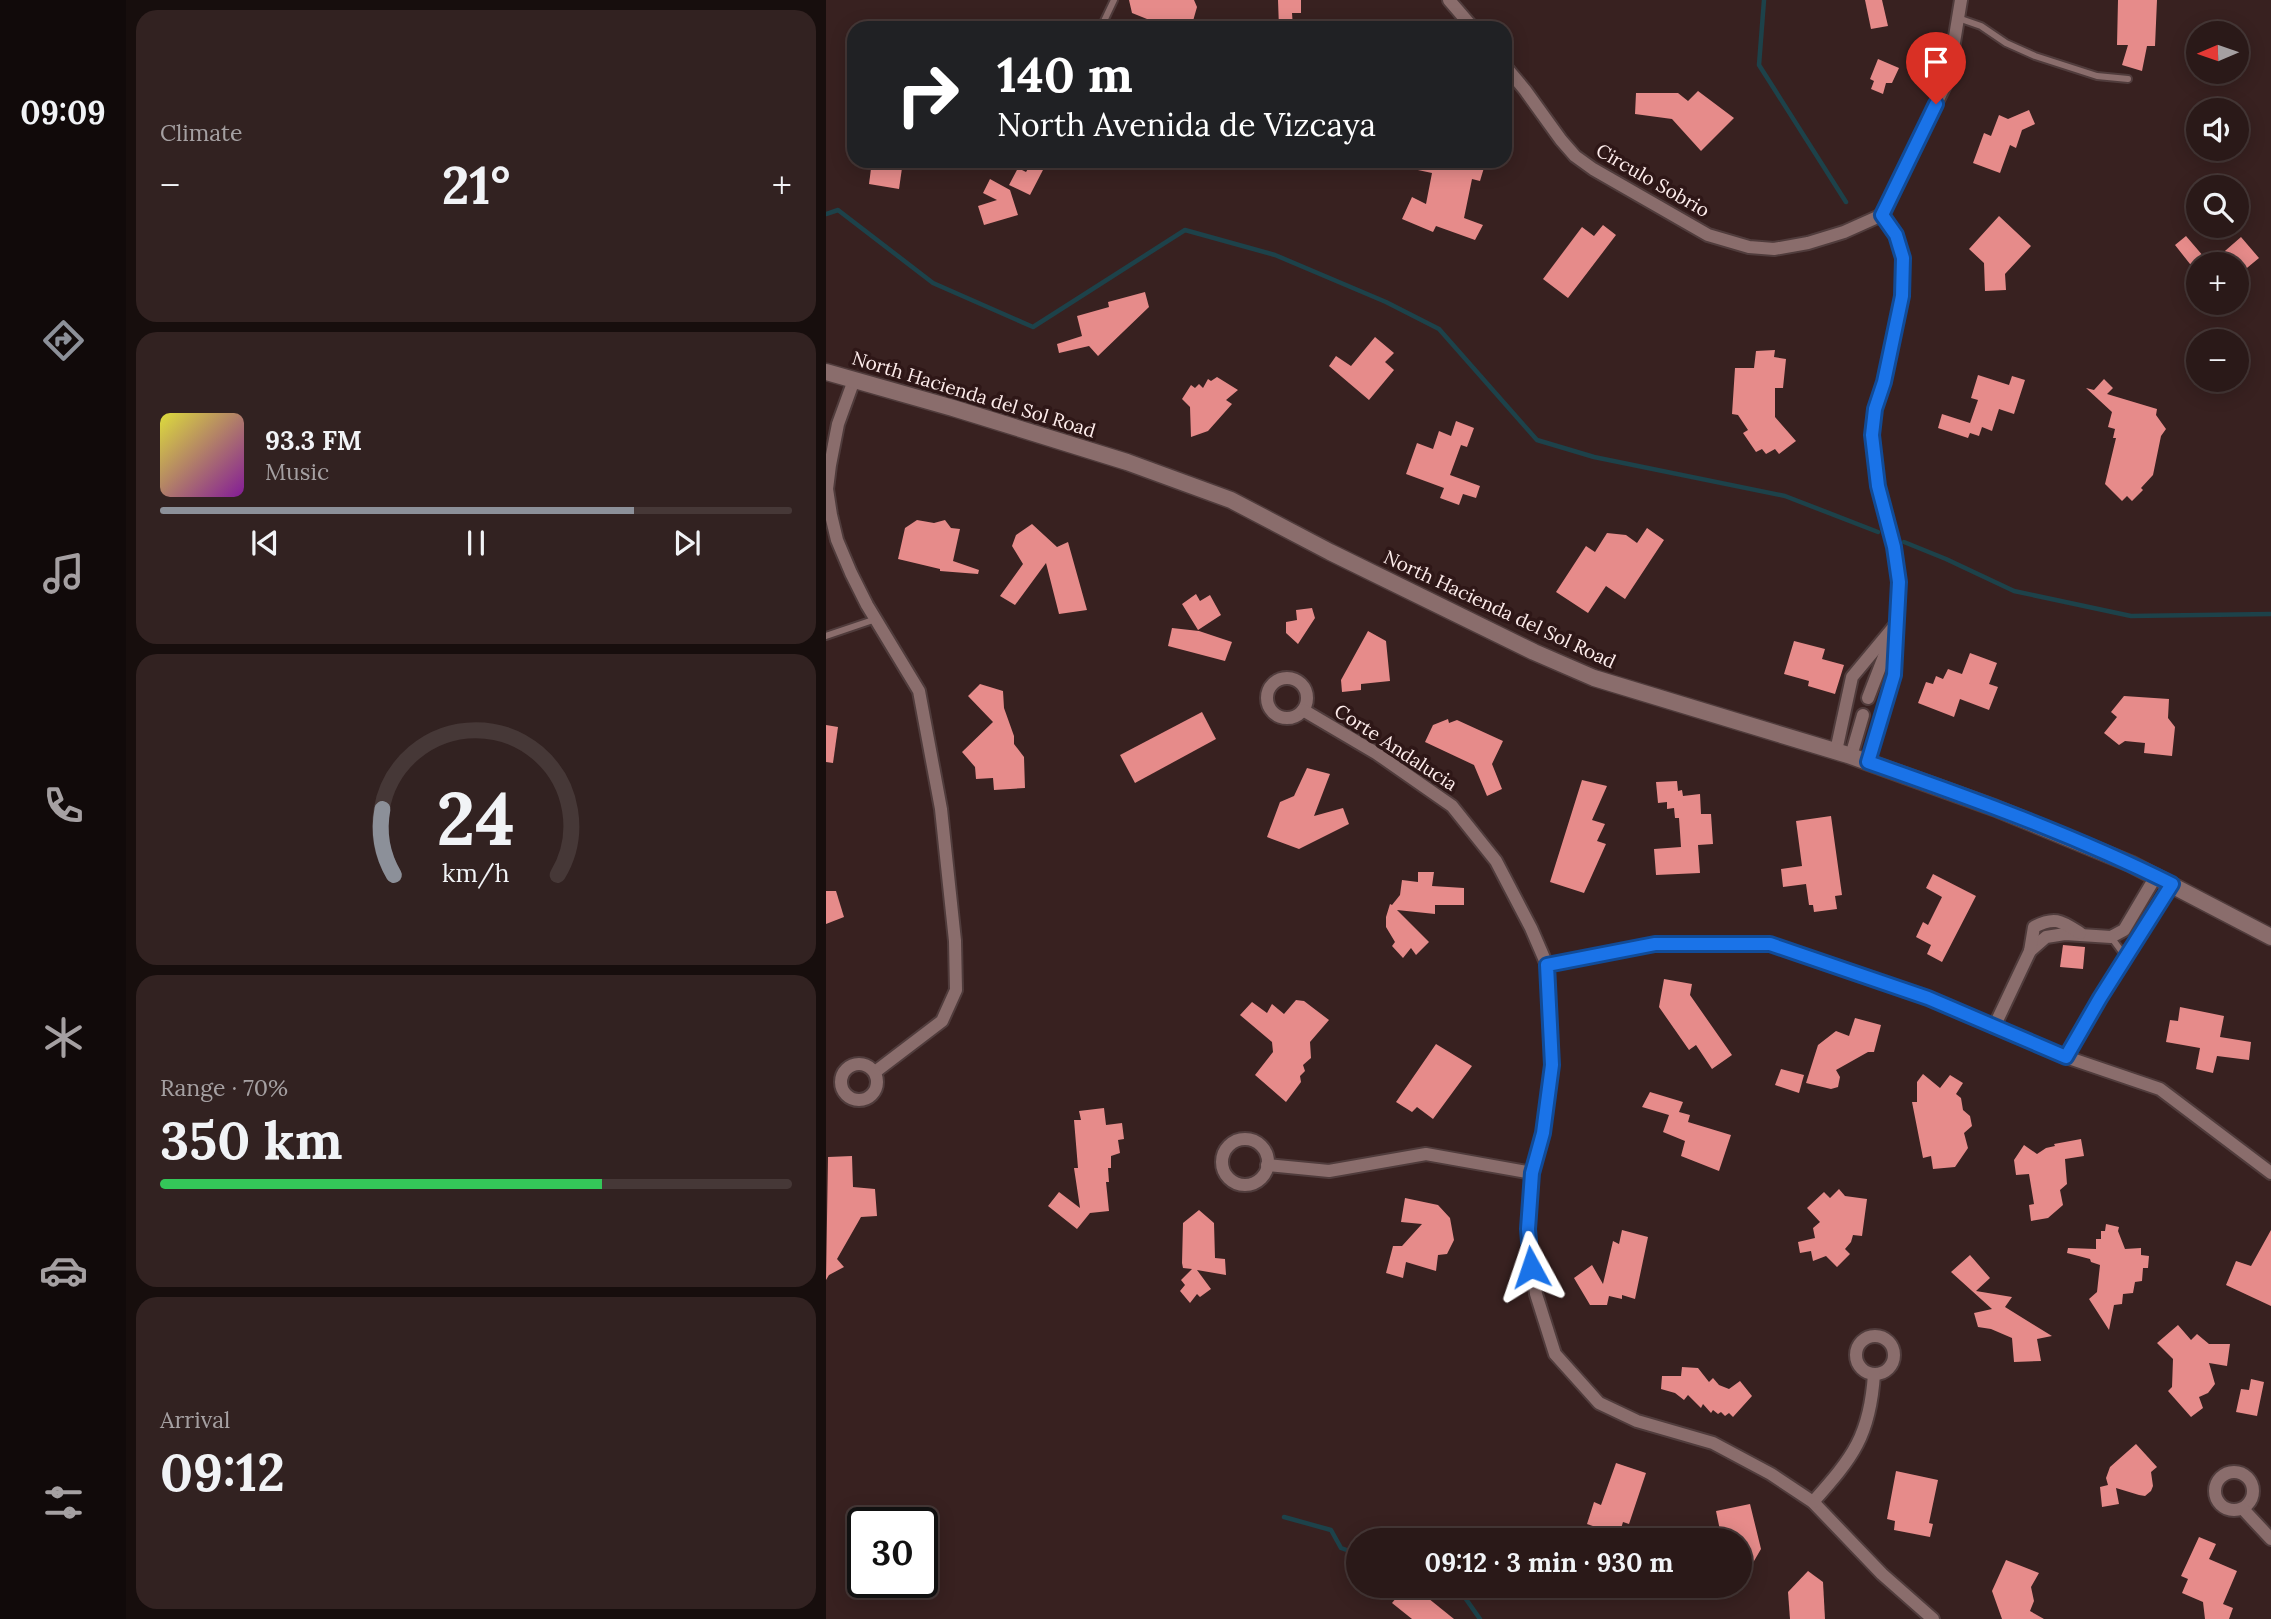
<!DOCTYPE html>
<meta charset="utf-8">
<style>
body{margin:0;font-family:Lora,serif;background:#322221;color:#f1f3f6;height:100vh;display:flex;flex-direction:column;font-size:26px;white-space:nowrap}
*{box-sizing:border-box;margin:0}
p{font-size:23px;color:#a5a0a2}
.icon{flex:none;width:38px;height:38px;fill:none;stroke:currentColor;stroke-width:2;stroke-linecap:round;stroke-linejoin:round}
.map{position:relative;flex:1;overflow:hidden}
.sheet{display:flex;flex-direction:column;gap:10px;padding:10px;background:#170e0d;width:700px}
.sheet>*{flex:none}
.hud{position:absolute;left:21px;top:21px;width:665px;height:147px;border-radius:21px;box-shadow:0 4px 18px #0003,0 0 0 2px #463837;background:#202124;color:#fff;overflow:hidden}
.needle{width:46px;rotate:268deg}
.buttons{position:absolute;left:1360px;top:21px;display:grid;gap:14px}
.buttons a{display:grid;place-items:center;width:63px;height:63px;border-radius:50%;background:#2a1918;box-shadow:0 4px 18px #0003,0 0 0 2px #463837;font-size:35px}
.speed{position:absolute;left:21px;top:1507px;display:flex;gap:14px;font-size:35px;font-weight:700;text-align:center}
.speed>*{display:grid;place-content:center;width:91px;height:91px;border-radius:50%;background:#2a1918;box-shadow:0 4px 18px #0003,0 0 0 2px #463837;line-height:1}
.speed .limit{border:4px solid #111;border-radius:10px;background:#fff;color:#111}
.pin{position:absolute;display:grid;place-items:center;width:60px;height:60px;color:#fff;margin:-72px -30px;border-radius:50% 50% 50% 0;rotate:-45deg;box-shadow:0 0 7px #0007}
.pin .icon{rotate:45deg}
.me{position:absolute;width:77px;margin:-38px;rotate:355deg;stroke-linejoin:round;filter:drop-shadow(0 0 5px #0008)}
.turn{display:flex;align-items:center;gap:24px;height:147px;padding:0 35px;font-size:32px}
.turn .icon{width:91px;height:91px;stroke-width:2.5}
.turn b{display:block;font-size:49px;line-height:60px}
.big{font-size:52px;font-weight:800;line-height:1.1}
.sheet .card{flex:1;display:flex;flex-direction:column;justify-content:center;gap:10px;min-width:0;padding:0 24px;border-radius:21px;background:#322221}
.sheet .dial{align-items:center;gap:0}
.dial svg{height:182px;overflow:visible;fill:none;stroke:#463837;stroke-width:7;stroke-linecap:round;text-anchor:middle}
.dial text{fill:#f1f3f6;stroke:none}
.song{display:flex;align-items:center;gap:21px}
.cover{width:84px;height:84px;border-radius:10px;background:linear-gradient(135deg,hsl(60 70% 55%),hsl(290 70% 35%))}
.played{height:7px;border-radius:4px;background:linear-gradient(90deg,#8c9099 75%,#463837 75%)}
.keys{display:flex;justify-content:space-around;direction:ltr}
.heat{display:flex;justify-content:space-between;align-items:center;font-size:38px;direction:ltr}
.charge{height:10px;border-radius:5px;background:linear-gradient(90deg,#34c759 70%,#463837 0)}
.trip{position:absolute;left:520px;top:1528px;width:406px;height:70px;border-radius:35px;background:#2a1918;box-shadow:0 4px 18px #0003,0 0 0 2px #463837;font-weight:800;line-height:70px;text-align:center}
main{display:flex;flex:1;min-height:0}
.menu{display:flex;flex-direction:column;width:126px;justify-content:space-around;align-items:center;background:#110a0a;color:#a5a0a2}
.menu .icon{width:49px;height:49px}
.menu .selected{color:#8c9099}
.menu b{font-size:32px;color:#f1f3f6}
.map>svg:first-child{display:block}
.lines{fill:none;stroke-linecap:round;stroke-linejoin:round}
.stream{stroke:#1d424a;stroke-width:4.5}
.building{fill:#e68b8a}
.service-casing{stroke:#503c3c;stroke-width:10}
.minor-casing{stroke:#503c3c;stroke-width:16}
.tertiary-casing{stroke:#503c3c;stroke-width:19}
.service{stroke:#8a6d6c;stroke-width:6}
.minor{stroke:#8a6d6c;stroke-width:12}
.tertiary{stroke:#8a6d6c;stroke-width:16}
.route-casing{stroke:#114b97;stroke-width:18}
.route{stroke:#1a73e8;stroke-width:12}
.labels{text-anchor:middle;dominant-baseline:central;stroke-width:7;stroke-linejoin:round;paint-order:stroke}
.street-label{font-size:19px;fill:#feedec;stroke:#2e1717}
</style>
<main>
<nav class="menu">
<b>09:09</b>
<svg class="icon selected" aria-label="directions" viewBox="0 0 24 24"><path d="M12 3l9 9-9 9-9-9zM9 14v-3h6M13 9l2 2-2 2"/></svg>
<svg class="icon" aria-label="music" viewBox="0 0 24 24"><path d="M9 18V5l10-2v13"/><circle cx="6" cy="18" r="3"/><circle cx="16" cy="16" r="3"/></svg>
<svg class="icon" aria-label="phone" viewBox="0 0 24 24"><path d="M5 4h4l2 5-3 2q2 4 5 5l2-3 5 2v4C11 20 4 13 5 4z"/></svg>
<svg class="icon" aria-label="climate" viewBox="0 0 24 24"><path d="M12 3v18M4 7l16 10M4 17L20 7"/></svg>
<svg class="icon" aria-label="car" viewBox="0 0 24 24"><path d="M5 17H2v-5l4-1 3-4h7l3 4 3 1v5h-3M9 17h6M6 11h13"/><circle cx="7" cy="17" r="2"/><circle cx="17" cy="17" r="2"/></svg>
<svg class="icon" aria-label="filters" viewBox="0 0 24 24"><path d="M4 7h16M4 17h16"/><circle cx="9" cy="7" r="2"/><circle cx="15" cy="17" r="2"/></svg>
</nav>
<section class="sheet">
<div class="card"><p>Climate</p>
<div class="heat"><a>−</a><b class="big">21°</b><a>+</a></div>
</div>
<div class="card">
<div class="song"><i class="cover"></i><div><b>93.3 FM</b><p>Music</p></div></div>
<div class="played"></div>
<div class="keys"><svg class="icon" aria-label="previous" viewBox="0 0 24 24"><path d="M18 5L8 12l10 7zM5 5v14"/></svg><svg class="icon" aria-label="pause" viewBox="0 0 24 24"><path d="M8 5v14M16 5v14"/></svg><svg class="icon" aria-label="next" viewBox="0 0 24 24"><path d="M6 5l10 7-10 7zM19 5v14"/></svg></div>
</div>
<div class="card dial"><svg viewBox="0 0 100 80">
<path d="M14 69A42 42 0 1 1 86 69"/>
<path d="M14 69A42 42 0 0 1 9 40" stroke="#8c9099"/>
<text x="50" y="56" font-size="32" font-weight="700">24</text>
<text x="50" y="72" font-size="11">km/h</text>
</svg></div>
<div class="card"><p>Range · 70%</p><b class="big">350 km</b><div class="charge"></div></div>
<div class="card"><p>Arrival</p><b class="big">09:12</b></div>
</section>
<div class="map">
<svg width="1445" height="1619" viewBox="0 0 1445 1619">
<rect width="100%" height="100%" fill="#382120"/>
<g class="lines">
<!-- stream -->
<g class="stream">
<polyline points="938,0 933,65 1020,202"/>
<polyline points="0,214 12,210 107,283 207,327 359,230 449,255 560,302 613,329 711,440 768,457 959,496 1052,532"/>
<polyline points="1078,542 1120,559 1188,591 1305,616 1445,614"/>
<polyline points="458,1517 505,1530 515,1548 532,1554"/>
<polyline points="623,1586 635,1592 654,1619"/>
</g>
</g>
<!-- building -->
<g class="building">
<polygon points="303,0 368,0 371,7 365,28 323,28 326,21 306,13"/>
<polygon points="452,0 475,0 475,13 466,13 467,28 453,28"/>
<polygon points="1039,0 1056,0 1062,26 1045,29"/>
<polygon points="1292,0 1331,0 1329,46 1321,46 1316,71 1296,65 1302,45 1291,45"/>
<polygon points="1052,59 1073,68 1066,83 1060,83 1057,94 1045,89 1048,81 1044,79"/>
<polygon points="872,91 908,118 875,151 846,119 809,114 810,93 852,93 862,101"/>
<polygon points="1203,110 1209,124 1196,130 1190,148 1184,145 1174,173 1147,163 1158,133 1165,136 1173,115 1182,119"/>
<polygon points="46,161 77,161 73,189 43,184"/>
<polygon points="574,161 660,161 654,181 646,179 638,218 657,225 649,240 610,226 607,232 576,219 586,197 600,204 606,173 573,166"/>
<polygon points="206,162 218,168 204,195 183,185 192,168 200,172"/>
<polygon points="164,179 184,190 192,215 158,225 152,206 171,200 157,193"/>
<polygon points="1173,216 1205,246 1179,274 1180,290 1159,291 1158,263 1143,249"/>
<polygon points="777,225 790,235 742,298 717,279 756,227 768,236"/>
<polygon points="1360,236 1384,264 1415,237 1433,258 1410,277 1410,264 1364,264 1349,245"/>
<polygon points="319,292 323,307 272,356 263,346 233,353 231,344 256,336 251,316 283,307 282,302"/>
<polygon points="549,337 568,353 559,362 568,370 543,400 503,366 510,356 525,366"/>
<polygon points="949,350 948,357 960,359 957,388 949,388 949,417 970,441 953,454 949,449 940,454 936,449 930,452 917,433 922,430 912,415 906,414 909,368 928,368 930,351"/>
<polygon points="1152,375 1183,385 1186,376 1199,380 1188,414 1173,409 1166,431 1156,427 1153,436 1144,433 1142,438 1112,428 1116,414 1144,423 1152,400 1145,398"/>
<polygon points="391,377 412,390 400,400 406,404 382,431 365,437 364,407 356,399 365,385 369,388 373,384 377,388 382,379 385,381"/>
<polygon points="1278,379 1287,388 1281,394 1331,409 1330,415 1340,429 1335,436 1327,475 1315,488 1317,490 1306,501 1301,496 1296,501 1279,484 1290,438 1287,438 1289,429 1282,427 1286,412 1260,388 1268,390"/>
<polygon points="630,421 648,428 641,447 635,445 624,475 654,486 650,498 637,494 633,505 614,498 618,488 580,474 591,443 607,449 613,431 625,436"/>
<polygon points="91,520 108,523 119,520 125,528 134,529 127,561 153,570 152,574 114,571 114,569 72,559 79,528"/>
<polygon points="206,524 231,547 242,542 261,610 233,614 220,563 189,605 174,596 197,564 186,546 190,535"/>
<polygon points="821,528 838,540 799,599 780,586 762,613 730,592 760,546 769,552 781,533 800,535 811,543"/>
<polygon points="370,594 374,601 384,595 395,615 372,630 356,604"/>
<polygon points="486,608 489,618 472,644 460,633 460,622 471,620 470,610"/>
<polygon points="346,628 373,631 406,642 399,661 342,646"/>
<polygon points="542,631 560,641 564,681 535,684 535,690 516,692 515,680"/>
<polygon points="968,641 999,649 996,659 1018,665 1009,694 982,686 983,681 958,674"/>
<polygon points="1144,653 1171,663 1163,684 1172,687 1163,710 1134,699 1128,717 1092,703 1100,682 1107,684 1110,676 1117,679 1122,669 1136,674"/>
<polygon points="154,684 177,691 178,708 188,736 188,744 198,757 199,788 168,790 167,778 150,779 149,767 136,752 167,722 142,696"/>
<polygon points="1298,696 1343,699 1342,718 1349,727 1346,756 1318,753 1319,743 1299,741 1293,745 1278,733 1291,717 1285,712"/>
<polygon points="376,712 390,739 309,783 294,755"/>
<polygon points="622,719 623,723 631,720 677,741 666,764 676,789 661,796 648,765 599,742 607,725"/>
<polygon points="0,725 12,727 7,763 0,762"/>
<polygon points="481,768 504,774 488,816 517,808 523,824 473,849 441,837 454,802 468,796"/>
<polygon points="756,780 781,786 766,820 779,824 771,841 780,844 758,893 724,882"/>
<polygon points="851,781 852,791 856,790 857,796 874,794 875,814 885,814 887,844 872,845 874,873 830,875 828,849 855,847 853,818 849,818 848,808 841,809 841,802 832,803 830,782"/>
<polygon points="1005,816 1016,895 1009,896 1011,909 988,912 987,905 983,905 980,884 957,887 955,869 976,866 970,821"/>
<polygon points="592,872 608,872 606,886 638,888 638,905 609,905 609,914 571,910 603,942 590,955 585,948 577,958 566,946 569,942 560,927 560,917 564,904 566,905 574,895 576,880 592,882"/>
<polygon points="1107,874 1150,896 1116,962 1101,954 1105,945 1090,937 1097,922 1102,925 1116,897 1100,888"/>
<polygon points="0,891 10,891 18,917 0,924"/>
<polygon points="1237,945 1259,947 1257,969 1234,967"/>
<polygon points="838,979 866,984 864,995 906,1055 886,1069 870,1045 863,1050 833,1007"/>
<polygon points="470,1000 478,1001 503,1020 484,1042 485,1058 477,1065 479,1071 474,1076 475,1082 460,1102 429,1075 447,1052 446,1042 414,1015 426,1002 441,1013 446,1004 458,1014"/>
<polygon points="1354,1007 1398,1016 1394,1037 1425,1042 1423,1060 1391,1056 1387,1073 1370,1069 1374,1048 1340,1042 1344,1020 1352,1021"/>
<polygon points="1029,1018 1055,1025 1048,1052 1042,1052 1010,1070 1014,1077 1012,1087 1005,1089 980,1083 992,1045 1010,1031 1023,1036"/>
<polygon points="610,1044 646,1066 607,1119 591,1107 586,1112 570,1102"/>
<polygon points="955,1069 978,1075 973,1093 949,1085"/>
<polygon points="1097,1074 1114,1088 1124,1075 1137,1083 1130,1094 1135,1098 1137,1110 1144,1116 1146,1126 1138,1133 1142,1148 1129,1167 1107,1169 1105,1156 1097,1158 1086,1102 1091,1102 1091,1082"/>
<polygon points="824,1092 857,1102 853,1112 864,1115 862,1122 905,1135 893,1171 855,1156 859,1141 837,1132 843,1115 816,1107"/>
<polygon points="278,1108 280,1125 296,1123 298,1139 292,1140 294,1153 285,1156 285,1168 282,1168 283,1182 280,1182 283,1211 264,1213 251,1229 222,1206 233,1192 254,1208 248,1168 252,1168 248,1120 255,1120 253,1111"/>
<polygon points="1255,1139 1258,1156 1239,1159 1241,1184 1234,1190 1237,1205 1222,1218 1205,1221 1203,1205 1208,1204 1203,1174 1190,1175 1188,1160 1198,1145 1211,1154 1220,1148 1229,1146 1228,1144"/>
<polygon points="26,1156 27,1187 49,1189 51,1216 35,1217 11,1259 18,1267 3,1275 0,1280 2,1157"/>
<polygon points="1013,1189 1019,1196 1041,1199 1036,1236 1027,1235 1025,1242 1019,1249 1024,1254 1011,1267 1000,1256 987,1261 985,1251 974,1253 972,1242 989,1238 987,1228 994,1222 981,1208 998,1192 1004,1198"/>
<polygon points="579,1198 612,1205 624,1218 628,1240 621,1254 612,1255 610,1271 580,1262 577,1278 560,1273 567,1246 576,1246 596,1224 575,1222"/>
<polygon points="373,1210 388,1223 389,1258 399,1259 400,1275 371,1270 385,1289 374,1297 371,1294 364,1303 354,1291 359,1285 355,1280 366,1269 357,1268 356,1263 357,1223"/>
<polygon points="1280,1224 1293,1227 1292,1231 1299,1249 1315,1248 1315,1255 1323,1256 1322,1268 1317,1268 1316,1281 1309,1282 1307,1293 1297,1294 1296,1304 1288,1305 1283,1330 1263,1299 1271,1292 1274,1265 1265,1262 1264,1259 1241,1253 1242,1248 1270,1249 1270,1239 1275,1239 1275,1231 1279,1231"/>
<polygon points="796,1230 822,1237 809,1299 796,1295 796,1299 783,1296 781,1305 764,1305 748,1278 766,1265 777,1284 787,1241 793,1244"/>
<polygon points="1445,1230 1445,1306 1400,1285 1410,1261 1425,1266"/>
<polygon points="1144,1255 1164,1278 1150,1291 1186,1297 1179,1307 1226,1336 1211,1339 1215,1361 1188,1362 1186,1338 1165,1329 1152,1327 1148,1313 1166,1309 1125,1272"/>
<polygon points="1352,1325 1365,1340 1371,1334 1383,1344 1404,1344 1401,1366 1383,1363 1389,1384 1382,1393 1373,1397 1377,1408 1365,1417 1342,1391 1346,1387 1347,1359 1331,1343"/>
<polygon points="856,1367 872,1368 883,1382 887,1378 893,1385 903,1389 914,1381 926,1396 907,1417 903,1413 899,1416 895,1412 892,1414 887,1410 885,1413 877,1404 875,1408 862,1395 858,1400 849,1393 835,1389 836,1376 855,1376"/>
<polygon points="1425,1379 1438,1382 1431,1416 1410,1412 1415,1389 1423,1390"/>
<polygon points="1310,1444 1331,1467 1325,1472 1327,1486 1325,1491 1319,1496 1313,1495 1290,1488 1293,1504 1276,1507 1274,1487 1282,1485 1280,1478 1284,1467"/>
<polygon points="790,1463 820,1473 803,1524 797,1522 793,1535 761,1524 768,1502 775,1505"/>
<polygon points="1070,1471 1112,1480 1103,1523 1107,1524 1104,1537 1068,1530 1069,1521 1061,1519"/>
<polygon points="924,1504 935,1549 914,1585 914,1540 896,1540 890,1511"/>
<polygon points="1373,1537 1390,1544 1383,1559 1411,1571 1397,1604 1407,1608 1403,1619 1379,1619 1377,1602 1356,1593 1362,1579 1355,1576"/>
<polygon points="1180,1560 1213,1573 1205,1587 1208,1601 1204,1611 1218,1619 1176,1619 1166,1591"/>
<polygon points="982,1571 997,1582 999,1619 964,1619 962,1592"/>
<polygon points="580,1586 587,1586 628,1619 586,1619 566,1603"/>
</g>
<g class="lines">
<defs>
<g id="service">
<polyline points="1132,18 1155,26 1180,43 1209,56 1271,76 1302,79"/>
<polyline points="280,28 278,21 288,0"/>
<polyline points="0,636 50,619"/>
<polyline points="1285,937 1299,956"/>
</g>
<g id="minor">
<polyline points="623,0 647,28"/>
<polyline points="679,66 699,90 735,140 749,156 767,169 882,235 923,247 948,249 982,243 1018,232 1056,215 1122,79 1135,0"/>
<polyline points="28,380 12,424 4,465 1,489 5,515 11,540 25,573 41,605 93,691 115,809 129,941 130,990 116,1021 49,1072"/>
<circle cx="461" cy="698" r="20"/>
<polyline points="1042,698 1066,636"/>
<polyline points="477,710 550,753 626,806 670,861 705,928 721,965 726,1065 717,1133 706,1173 702,1229 710,1294 729,1354 773,1403 811,1421 887,1443 945,1474 987,1502 1056,1574 1107,1619"/>
<polyline points="1010,751 1026,677 1071,623"/>
<polyline points="1025,756 1037,715"/>
<polyline points="1042,762 1068,675 1073,582 1068,547 1052,487 1046,435 1049,409 1058,382 1076,297 1077,258 1070,235 1056,215"/>
<polyline points="1204,951 1220,937 1239,934 1285,937 1298,930 1330,876"/>
<polyline points="721,965 829,944 944,944 1102,998 1240,1057 1334,1089 1445,1173"/>
<path d="M1168,1027L1204,951L1208,927C1229,916 1235,921 1254,933"/>
<polyline points="1240,1057 1274,998 1346,884"/>
<circle cx="33" cy="1082" r="18"/>
<circle cx="419" cy="1162" r="23"/>
<polyline points="441,1165 503,1171 600,1154 706,1173"/>
<circle cx="1049" cy="1355" r="19"/>
<circle cx="1408" cy="1491" r="19"/>
<path d="M987,1502C1027,1457 1044,1436 1048,1374"/>
<polyline points="1417,1509 1445,1539"/>
</g>
<polyline id="tertiary" points="0,372 127,408 301,462 405,500 504,552 708,652 768,678 1022,755 1169,808 1305,864 1445,937"/>
</defs>
<!-- service casing -->
<use href="#service" class="service-casing"/>
<!-- minor casing -->
<use href="#minor" class="minor-casing"/>
<!-- tertiary casing -->
<use href="#tertiary" class="tertiary-casing"/>
<!-- service -->
<use href="#service" class="service"/>
<!-- minor -->
<use href="#minor" class="minor"/>
<!-- tertiary -->
<use href="#tertiary" class="tertiary"/>
</g>
<g class="lines">
<defs>
<path id="route" d="M705,1267L702,1229L706,1173L717,1133L726,1065L721,965L829,944H944L1102,998L1240,1057L1274,998L1346,884C1248,835 1145,798 1042,762L1068,675L1073,582L1068,547L1052,486L1046,435L1049,409L1058,382L1076,296L1077,258L1070,235L1056,215L1110,104"/>
</defs>
<!-- route casing -->
<use href="#route" class="route-casing"/>
<!-- route -->
<use href="#route" class="route"/>
</g>
<g class="labels">
<!-- street labels -->
<g class="street-label">
<text transform="translate(827 180) rotate(30)">Circulo Sobrio</text>
<text transform="translate(148 394) rotate(17)">North Hacienda del Sol Road</text>
<text transform="translate(674 609) rotate(25)">North Hacienda del Sol Road</text>
<text transform="translate(570 747) rotate(33)">Corte Andalucia</text>
</g>
</g>
</svg>
<div class="buttons">
<a><svg class="needle" viewBox="-14 -14 28 28"><path d="M0-13l5 13h-10z" fill="#e53935"/><path d="M0 13l5-13h-10z" fill="#a5a0a2"/></svg></a>
<a><svg class="icon" aria-label="sound" viewBox="0 0 24 24"><path d="M4 9h4l5-4v14l-5-4H4zM17 9q2 3 0 6"/></svg></a>
<a><svg class="icon" aria-label="search" viewBox="0 0 24 24"><circle cx="10" cy="10" r="6"/><path d="M15 15l6 6"/></svg></a>
<a>+</a>
<a>−</a>
</div>
<div class="speed"><div class="limit">30</div></div>
<div class="pin" style="left:1110px;top:104px;background:#d93025"><svg class="icon" aria-label="arrive" viewBox="0 0 24 24"><path d="M6 21V4h12l-3 4 3 4H6"/></svg></div>
<svg class="me" style="left:705px;top:1267px" viewBox="-20 -20 40 40"><path d="M0-17L14 15 0 8-14 15z" fill="#1a73e8" stroke="#fff" stroke-width="4"/></svg>
<div class="trip">09:12 · 3 min · 930 m</div>
<div class="hud">
<div class="turn"><svg class="icon" aria-label="right" viewBox="0 0 24 24"><path d="M7 20v-9h11M14 6l5 5-5 5"/></svg><div><b>140 m</b>North Avenida de Vizcaya</div></div>
</div>
</div>
</main>
